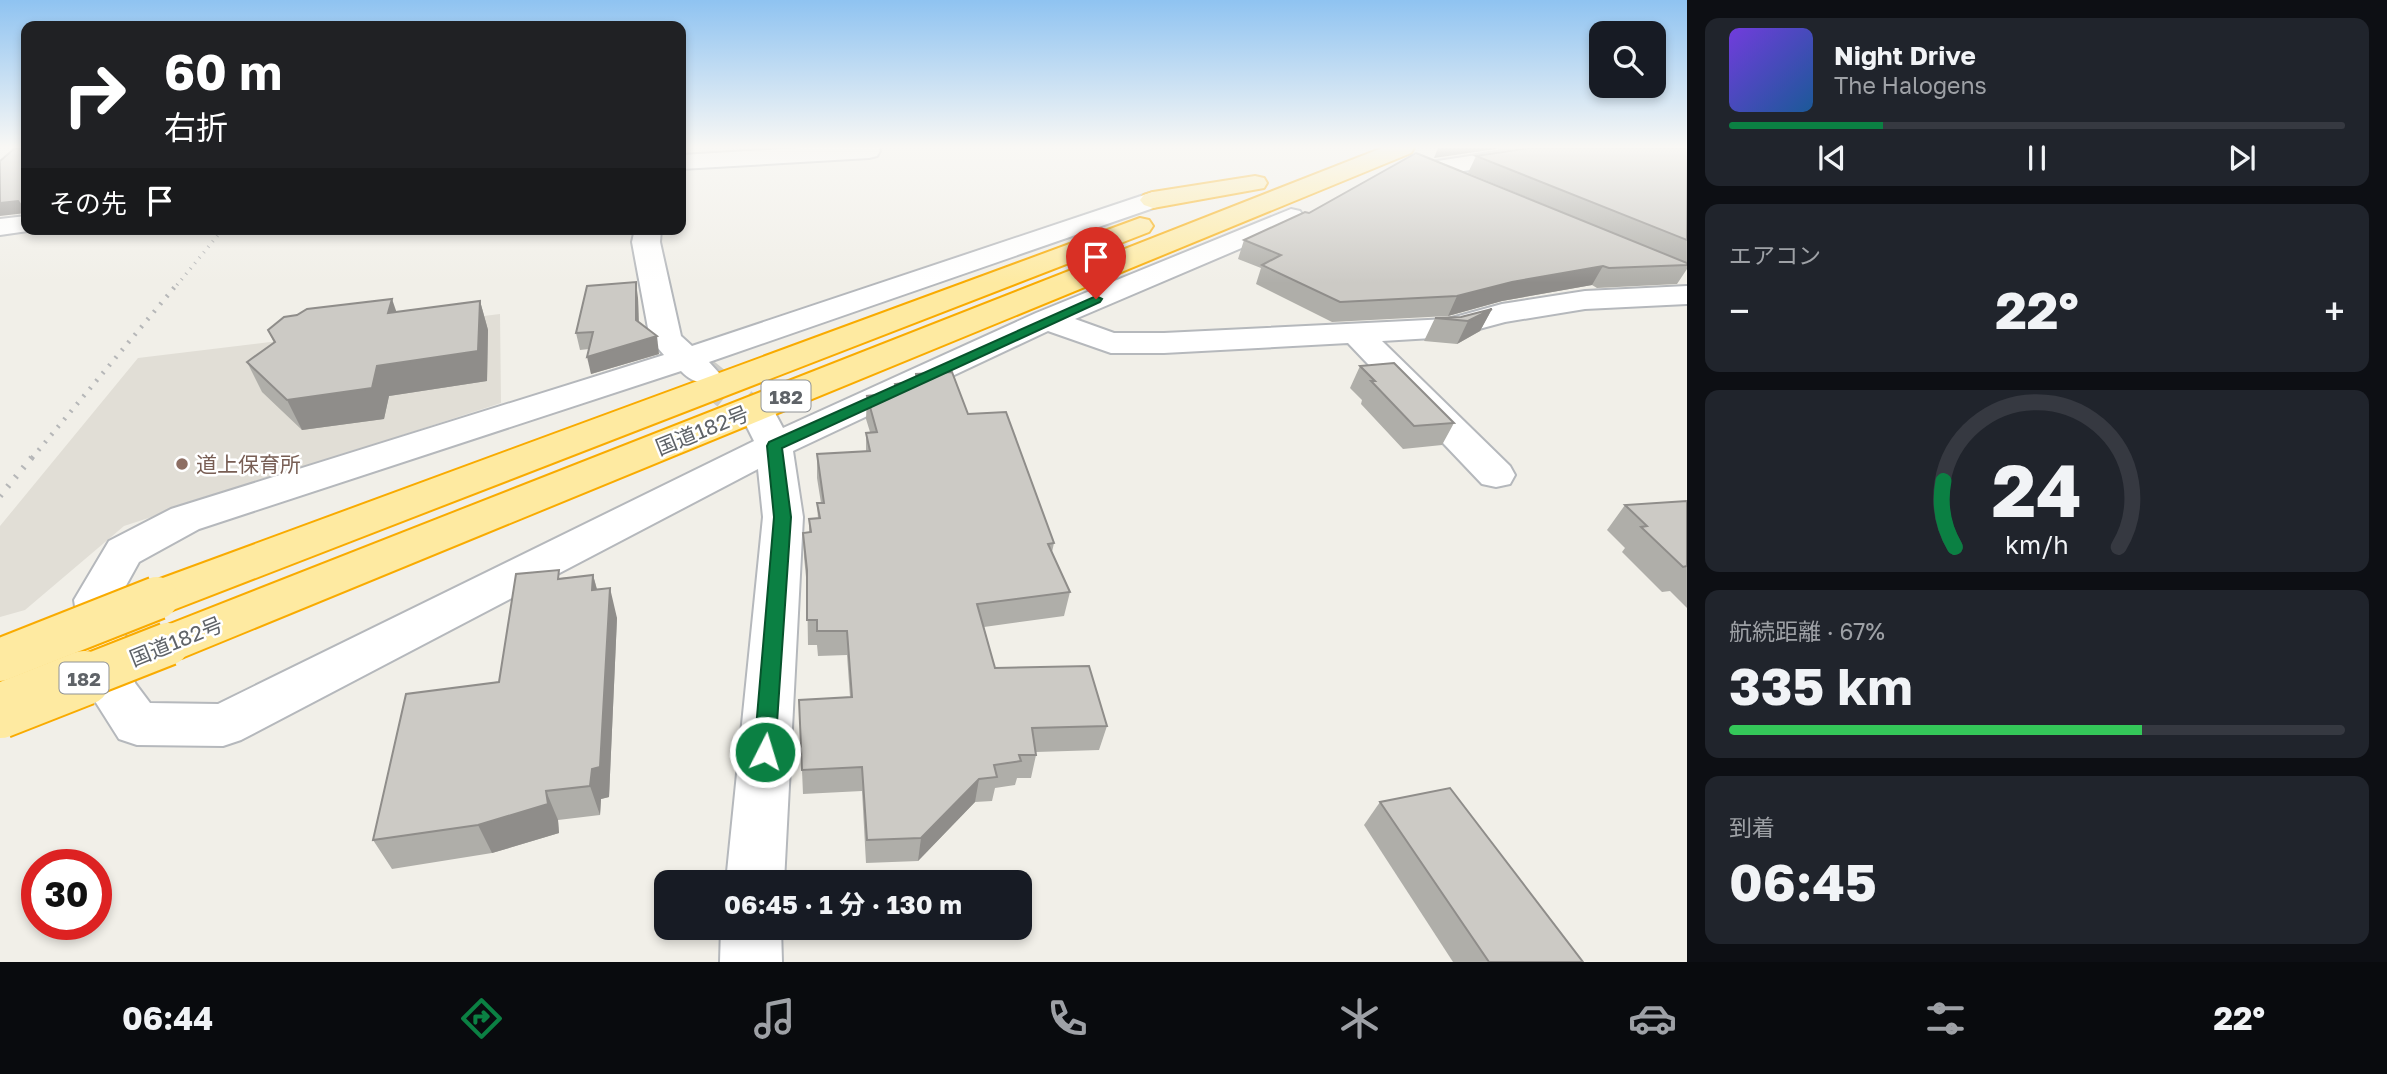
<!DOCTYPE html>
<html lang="ja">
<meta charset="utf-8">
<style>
body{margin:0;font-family:"Golos Text","Noto Sans JP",sans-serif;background:#20242c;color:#f1f3f6;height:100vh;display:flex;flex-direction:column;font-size:26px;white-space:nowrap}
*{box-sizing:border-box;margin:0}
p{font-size:23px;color:#9ea1a6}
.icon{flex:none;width:38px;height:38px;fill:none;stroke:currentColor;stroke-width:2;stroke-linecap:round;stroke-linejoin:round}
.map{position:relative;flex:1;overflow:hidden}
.sheet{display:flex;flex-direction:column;gap:18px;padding:18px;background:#0d0f14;width:700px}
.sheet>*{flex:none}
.guide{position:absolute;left:21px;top:21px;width:665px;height:214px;border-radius:14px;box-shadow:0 4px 10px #0003;background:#202124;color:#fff;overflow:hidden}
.controls{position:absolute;left:1589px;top:21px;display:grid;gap:14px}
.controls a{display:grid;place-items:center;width:77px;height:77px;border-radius:14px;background:#171b24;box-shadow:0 4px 10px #0003;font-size:35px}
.speed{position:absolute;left:21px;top:849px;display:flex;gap:14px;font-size:35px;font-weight:700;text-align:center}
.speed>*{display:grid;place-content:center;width:91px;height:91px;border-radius:50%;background:#171b24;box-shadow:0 4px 10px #0003;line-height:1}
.speed .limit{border:10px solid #d22;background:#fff;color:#111}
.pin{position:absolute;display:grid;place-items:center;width:60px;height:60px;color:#fff;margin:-72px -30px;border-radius:50% 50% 50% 0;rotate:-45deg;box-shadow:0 0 7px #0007}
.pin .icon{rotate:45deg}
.me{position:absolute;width:77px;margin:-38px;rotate:5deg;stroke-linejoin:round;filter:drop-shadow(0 0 5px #0008)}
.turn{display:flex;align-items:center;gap:24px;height:147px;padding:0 28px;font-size:32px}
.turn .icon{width:91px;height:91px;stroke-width:2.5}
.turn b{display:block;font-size:49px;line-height:60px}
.then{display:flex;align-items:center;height:66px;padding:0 28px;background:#0003;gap:14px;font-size:26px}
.big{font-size:52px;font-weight:700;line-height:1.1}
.sheet .card{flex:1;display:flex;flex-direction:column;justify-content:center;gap:10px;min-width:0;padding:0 24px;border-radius:14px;background:#20242c}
.sheet .dial{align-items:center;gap:0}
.dial svg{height:182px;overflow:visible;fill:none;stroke:#363941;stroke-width:7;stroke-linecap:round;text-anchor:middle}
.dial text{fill:#f1f3f6;stroke:none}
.song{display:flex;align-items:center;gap:21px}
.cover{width:84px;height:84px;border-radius:10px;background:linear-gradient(135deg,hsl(260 70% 55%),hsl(210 70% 35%))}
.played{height:7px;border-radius:4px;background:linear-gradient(90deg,#0b8043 25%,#363941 25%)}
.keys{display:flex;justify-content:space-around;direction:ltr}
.heat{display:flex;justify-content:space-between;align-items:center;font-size:38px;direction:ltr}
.charge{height:10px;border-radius:5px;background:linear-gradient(90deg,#34c759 67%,#363941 0)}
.trip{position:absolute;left:654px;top:870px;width:378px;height:70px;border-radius:14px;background:#171b24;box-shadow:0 4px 10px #0003;font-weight:700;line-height:70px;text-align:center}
.tabs{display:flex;height:112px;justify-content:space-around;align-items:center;background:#090b0e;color:#9ea1a6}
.tabs .icon{width:49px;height:49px}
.tabs .selected{color:#0b8043}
.tabs b{font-size:32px;color:#f1f3f6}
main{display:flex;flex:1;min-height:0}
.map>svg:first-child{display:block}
.education{fill:#e1ded6}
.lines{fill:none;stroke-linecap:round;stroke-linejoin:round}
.minor-tunnel{stroke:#ccccc8;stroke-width:33;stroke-dasharray:33 17;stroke-linecap:butt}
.minor-casing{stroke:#b5b8bc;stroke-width:4}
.trunk-casing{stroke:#f9ab00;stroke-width:4}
.minor{fill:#fff;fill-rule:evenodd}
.trunk{fill:#feeaa1;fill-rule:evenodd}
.rail-far2{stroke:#b6b7b8;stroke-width:3.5;stroke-dasharray:1 6;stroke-linecap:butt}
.rail-far1{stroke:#b6b7b8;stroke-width:4.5;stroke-dasharray:2 8;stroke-linecap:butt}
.rail{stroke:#b6b7b8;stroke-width:6;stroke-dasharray:2 10;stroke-linecap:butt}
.trunk-bridge-far1-casing{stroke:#f9ab00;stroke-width:46;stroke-linecap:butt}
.trunk-bridge-casing{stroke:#f9ab00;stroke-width:58;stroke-linecap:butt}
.trunk-bridge-far1{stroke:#feeaa1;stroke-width:42}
.trunk-bridge{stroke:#feeaa1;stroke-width:54}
.wall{fill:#afaea9}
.shaded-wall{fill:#8f8d8a}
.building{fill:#cccac5;stroke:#8f8d8a;stroke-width:2}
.route{fill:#0b8043;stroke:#07532c;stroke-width:2}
.education-dot{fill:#8d6e63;stroke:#fff;stroke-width:2.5}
.labels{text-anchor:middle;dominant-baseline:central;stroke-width:5;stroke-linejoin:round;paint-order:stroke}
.shield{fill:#fff;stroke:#8f9295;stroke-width:2}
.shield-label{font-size:19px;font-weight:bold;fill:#5f6368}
.street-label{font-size:21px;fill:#5f6368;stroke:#fff}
.education-label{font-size:21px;fill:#785e54;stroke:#fff;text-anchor:start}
</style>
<main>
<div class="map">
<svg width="1687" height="962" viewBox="0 0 1687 962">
<rect width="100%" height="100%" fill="#f1efe8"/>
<!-- education -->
<polygon class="education" points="500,314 501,403 124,526 25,610 0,617 0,526 138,358"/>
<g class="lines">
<!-- minor-tunnel -->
<polyline class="minor-tunnel" points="702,373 762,421"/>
<defs>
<g id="minor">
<polygon points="799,148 879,148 880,151 877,156 869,158 681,169 681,155"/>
<polygon points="1522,148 1580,148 1577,153 1569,155 1431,176 1423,174 1419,169 1423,164 1431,162"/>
<path d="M1153,192L1162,195L1166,200L1162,205L709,362L719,373L714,380C699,384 692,382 681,371L199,529L139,562L118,600L135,683L150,703L218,704L754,441L744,421L749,413L762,410L775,413L783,428L1036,313L1291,209L1300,211L1304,217L1300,223L1075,319L1114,333H1164L1448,319L1502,304L1585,291L1687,286V304L1585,309L1505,322L1449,337L1382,341L1510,466L1515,475L1510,484L1496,487L1482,484L1348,343L1164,353H1111L1048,331L793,451L803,517L784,882H726L763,517L758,469L241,740L223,746L137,745L119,739L88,690L74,600L109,541L171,509L664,355L650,339L632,242L635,229H661L660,242L681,336L692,346Z"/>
<polygon points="26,216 26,229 35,230 0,235 0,219"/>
<polygon points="721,928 781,928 782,962 720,962"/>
</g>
<g id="trunk">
<polygon points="1382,148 1414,148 1411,153 184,657 168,662 152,657 145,644 152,631"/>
<polygon points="1255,176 1264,178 1267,183 1264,188 1153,208 1144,205 1140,200 1144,195 1153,192"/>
<polygon points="1140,218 1149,220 1153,226 1149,232 173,610 157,614 141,610 135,598 141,586"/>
</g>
</defs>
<!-- minor casing -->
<use href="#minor" class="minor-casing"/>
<!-- trunk casing -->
<use href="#trunk" class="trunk-casing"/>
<!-- minor -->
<use href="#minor" class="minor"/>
<!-- trunk -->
<use href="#trunk" class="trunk"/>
<!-- rail-far2 -->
<polyline class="rail-far2" points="177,285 223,229"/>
<!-- rail-far1 -->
<polyline class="rail-far1" points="32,458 178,283"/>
<!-- rail -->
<polyline class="rail" points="0,496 33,456"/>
<defs>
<g id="trunk-bridge-far1">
<polyline points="0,660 157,598"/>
<polyline points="79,679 168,644"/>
</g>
<polyline id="trunk-bridge" points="0,711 84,678"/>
</defs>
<!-- trunk-bridge-far1 casing -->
<use href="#trunk-bridge-far1" class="trunk-bridge-far1-casing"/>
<!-- trunk-bridge casing -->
<use href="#trunk-bridge" class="trunk-bridge-casing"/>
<!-- trunk-bridge-far1 -->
<use href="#trunk-bridge-far1" class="trunk-bridge-far1"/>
<!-- trunk-bridge -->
<use href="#trunk-bridge" class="trunk-bridge"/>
</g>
<!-- wall -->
<g class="wall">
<polygon points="1687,148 1687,269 1677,284 1597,288 1592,285 1502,301 1448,316 1332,322 1256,284 1261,268 1238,259 1244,240 1309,213 1681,261 1468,173 1476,156"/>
<polygon points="638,298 639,322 659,354 591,374 589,349 580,350 576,333"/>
<polygon points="480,301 488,330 487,381 389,396 384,419 302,430 262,392 247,362 274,343 268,330"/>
<polygon points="1492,309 1480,331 1457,344 1424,341 1435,318 1461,317"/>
<polygon points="1360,366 1454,423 1442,445 1403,449 1361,404 1362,400 1350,388"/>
<polygon points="916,374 968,414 1054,543 1052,552 1070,592 1064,616 984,627 995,668 1107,726 1099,750 1036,752 1036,755 1031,778 1017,778 1015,785 995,788 992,801 975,802 918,861 866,863 862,791 803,794 802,770 850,697 847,655 818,656 817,645 808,645 807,587 804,557 803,533 809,533 809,519 818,519 817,503 821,503 817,478 817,454 866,451 866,433 870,432 866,419 867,396 894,394 895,384 916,382"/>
<polygon points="1687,501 1687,608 1670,591 1662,592 1622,552 1625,548 1607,530 1625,505"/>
<polygon points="593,575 597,589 617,618 609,797 601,799 600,815 558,820 559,833 492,853 392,869 373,840 499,682 561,578"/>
<polygon points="1380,802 1583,962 1453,962 1364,825"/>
</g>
<!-- shaded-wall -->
<g class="shaded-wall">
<polygon points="1438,148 1503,148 1434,158"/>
<polygon points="18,201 26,213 0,216 0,203"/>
<polygon points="21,205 26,205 26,214"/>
<polygon points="1603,266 1592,285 1502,301 1448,316 1457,296 1512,282"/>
<polygon points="636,282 638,298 639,337 636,320"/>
<polygon points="392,299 402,328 388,313"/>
<polygon points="480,301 488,330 487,381 389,396 384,419 302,430 287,400 377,366"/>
<polygon points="1492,309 1480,331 1457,344 1468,321"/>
<polygon points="657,336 659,354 591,374 587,357"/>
<polygon points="593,575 601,605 592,590"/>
<polygon points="610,588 617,618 609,797 601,799 600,815 590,786"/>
<polygon points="979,779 975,802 918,861 921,838"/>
<polygon points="546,791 558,820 559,833 492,853 478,825"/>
</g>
<!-- building -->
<g class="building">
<polygon points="15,148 26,148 26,205 21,205 18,201 0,203 0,161"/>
<polygon points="1529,148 1687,148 1687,240 1476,156"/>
<polygon points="1416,153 1687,263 1687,265 1609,268 1603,266 1512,282 1457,296 1340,302 1262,265 1281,255 1244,240 1305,212 1309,213"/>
<polygon points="636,282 636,320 657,336 587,357 593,332 576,333 587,286"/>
<polygon points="392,299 388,313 480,301 478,351 377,366 372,388 287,400 247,362 275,342 268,330 284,317 297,315 307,309"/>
<polygon points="1492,309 1468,321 1435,318 1461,317"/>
<polygon points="1394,363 1454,423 1414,426 1371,381 1375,381 1360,366"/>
<polygon points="952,372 968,414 1006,412 1054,543 1048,544 1070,592 977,604 995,668 1089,666 1107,726 1032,728 1036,755 1019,755 1021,761 994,765 997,777 979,779 921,838 867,840 862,767 802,770 799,700 852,697 847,631 817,631 817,620 807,620 807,570 803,533 811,532 809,519 820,518 817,503 824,503 817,454 870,451 866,433 877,432 867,396 898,393 895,384 917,381 916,374"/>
<polygon points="1687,501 1687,566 1683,567 1641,527 1647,526 1625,505"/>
<polygon points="559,570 558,579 593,575 592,590 610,588 600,767 592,769 590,786 546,791 548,804 478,825 373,840 406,694 499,682 516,574"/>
<polygon points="1450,788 1583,962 1489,962 1380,802"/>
</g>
<!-- sky -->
<linearGradient id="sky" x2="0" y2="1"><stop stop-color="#8fc3f1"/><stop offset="0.52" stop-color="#f9f8f5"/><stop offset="1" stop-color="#f9f8f5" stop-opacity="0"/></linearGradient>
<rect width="1687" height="283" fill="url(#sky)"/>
<!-- route -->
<polygon class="route" points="1096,296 1102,299 1100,302 782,448 791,517 775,752 772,758 765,761 757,758 754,752 774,517 767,446 769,442"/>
<!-- markers -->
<circle class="education-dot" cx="182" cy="464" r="7"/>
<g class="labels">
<!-- shield labels -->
<g class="shield">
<rect x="761.5" y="380.5" width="49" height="31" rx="5"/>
<rect x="59.5" y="662.5" width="49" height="31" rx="5"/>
</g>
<g class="shield-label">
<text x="786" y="396">182</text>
<text x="84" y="678">182</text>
</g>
<!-- street labels -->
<g class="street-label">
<text transform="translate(702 430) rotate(-22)">国道182号</text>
<text transform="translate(176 641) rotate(-22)">国道182号</text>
</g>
<!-- education labels -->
<g class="education-label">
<text x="196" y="464">道上保育所</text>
</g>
</g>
</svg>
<div class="controls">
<a><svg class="icon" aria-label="search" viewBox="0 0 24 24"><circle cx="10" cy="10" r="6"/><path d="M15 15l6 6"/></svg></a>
</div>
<div class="speed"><div class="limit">30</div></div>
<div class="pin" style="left:1096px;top:299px;background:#d93025"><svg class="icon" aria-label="arrive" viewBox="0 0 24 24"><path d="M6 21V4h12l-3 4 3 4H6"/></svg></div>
<svg class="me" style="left:765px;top:752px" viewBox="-20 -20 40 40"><circle r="17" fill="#0b8043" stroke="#fff" stroke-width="3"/><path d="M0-11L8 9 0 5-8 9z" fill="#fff"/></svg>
<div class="trip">06:45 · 1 分 · 130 m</div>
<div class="guide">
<div class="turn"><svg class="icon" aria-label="right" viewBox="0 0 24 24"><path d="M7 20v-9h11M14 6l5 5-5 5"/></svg><div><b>60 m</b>右折</div></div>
<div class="then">その先<svg class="icon" aria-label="arrive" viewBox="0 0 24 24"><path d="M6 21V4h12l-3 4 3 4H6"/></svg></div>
</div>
</div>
<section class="sheet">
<div class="card">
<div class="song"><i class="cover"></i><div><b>Night Drive</b><p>The Halogens</p></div></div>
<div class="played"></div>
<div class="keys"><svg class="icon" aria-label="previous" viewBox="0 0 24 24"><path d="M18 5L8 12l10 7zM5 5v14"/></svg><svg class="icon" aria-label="pause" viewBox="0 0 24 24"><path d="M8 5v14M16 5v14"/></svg><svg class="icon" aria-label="next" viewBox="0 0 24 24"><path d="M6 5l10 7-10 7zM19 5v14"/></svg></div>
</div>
<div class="card"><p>エアコン</p>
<div class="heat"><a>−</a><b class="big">22°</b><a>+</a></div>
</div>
<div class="card dial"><svg viewBox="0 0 100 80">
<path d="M14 69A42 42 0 1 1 86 69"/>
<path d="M14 69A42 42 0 0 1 9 40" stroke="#0b8043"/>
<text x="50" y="56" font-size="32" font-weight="700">24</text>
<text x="50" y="72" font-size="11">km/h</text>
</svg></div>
<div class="card"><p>航続距離 · 67%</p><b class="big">335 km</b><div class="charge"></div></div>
<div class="card"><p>到着</p><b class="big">06:45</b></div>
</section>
</main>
<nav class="tabs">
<b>06:44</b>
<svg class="icon selected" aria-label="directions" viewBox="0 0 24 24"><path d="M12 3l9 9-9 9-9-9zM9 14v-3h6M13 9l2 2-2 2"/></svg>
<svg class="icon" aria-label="music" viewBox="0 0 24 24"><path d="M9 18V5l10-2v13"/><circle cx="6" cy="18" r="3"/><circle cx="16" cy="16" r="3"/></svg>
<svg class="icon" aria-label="phone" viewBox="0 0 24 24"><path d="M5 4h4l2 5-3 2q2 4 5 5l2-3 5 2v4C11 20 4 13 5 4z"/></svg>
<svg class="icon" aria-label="climate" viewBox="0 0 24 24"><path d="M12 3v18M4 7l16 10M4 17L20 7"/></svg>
<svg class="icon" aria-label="car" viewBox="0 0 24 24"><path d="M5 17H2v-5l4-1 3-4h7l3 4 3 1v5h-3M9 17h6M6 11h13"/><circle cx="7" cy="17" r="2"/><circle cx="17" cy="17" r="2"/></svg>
<svg class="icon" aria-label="filters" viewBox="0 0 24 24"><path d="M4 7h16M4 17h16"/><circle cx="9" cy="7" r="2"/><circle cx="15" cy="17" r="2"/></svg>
<b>22°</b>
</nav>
